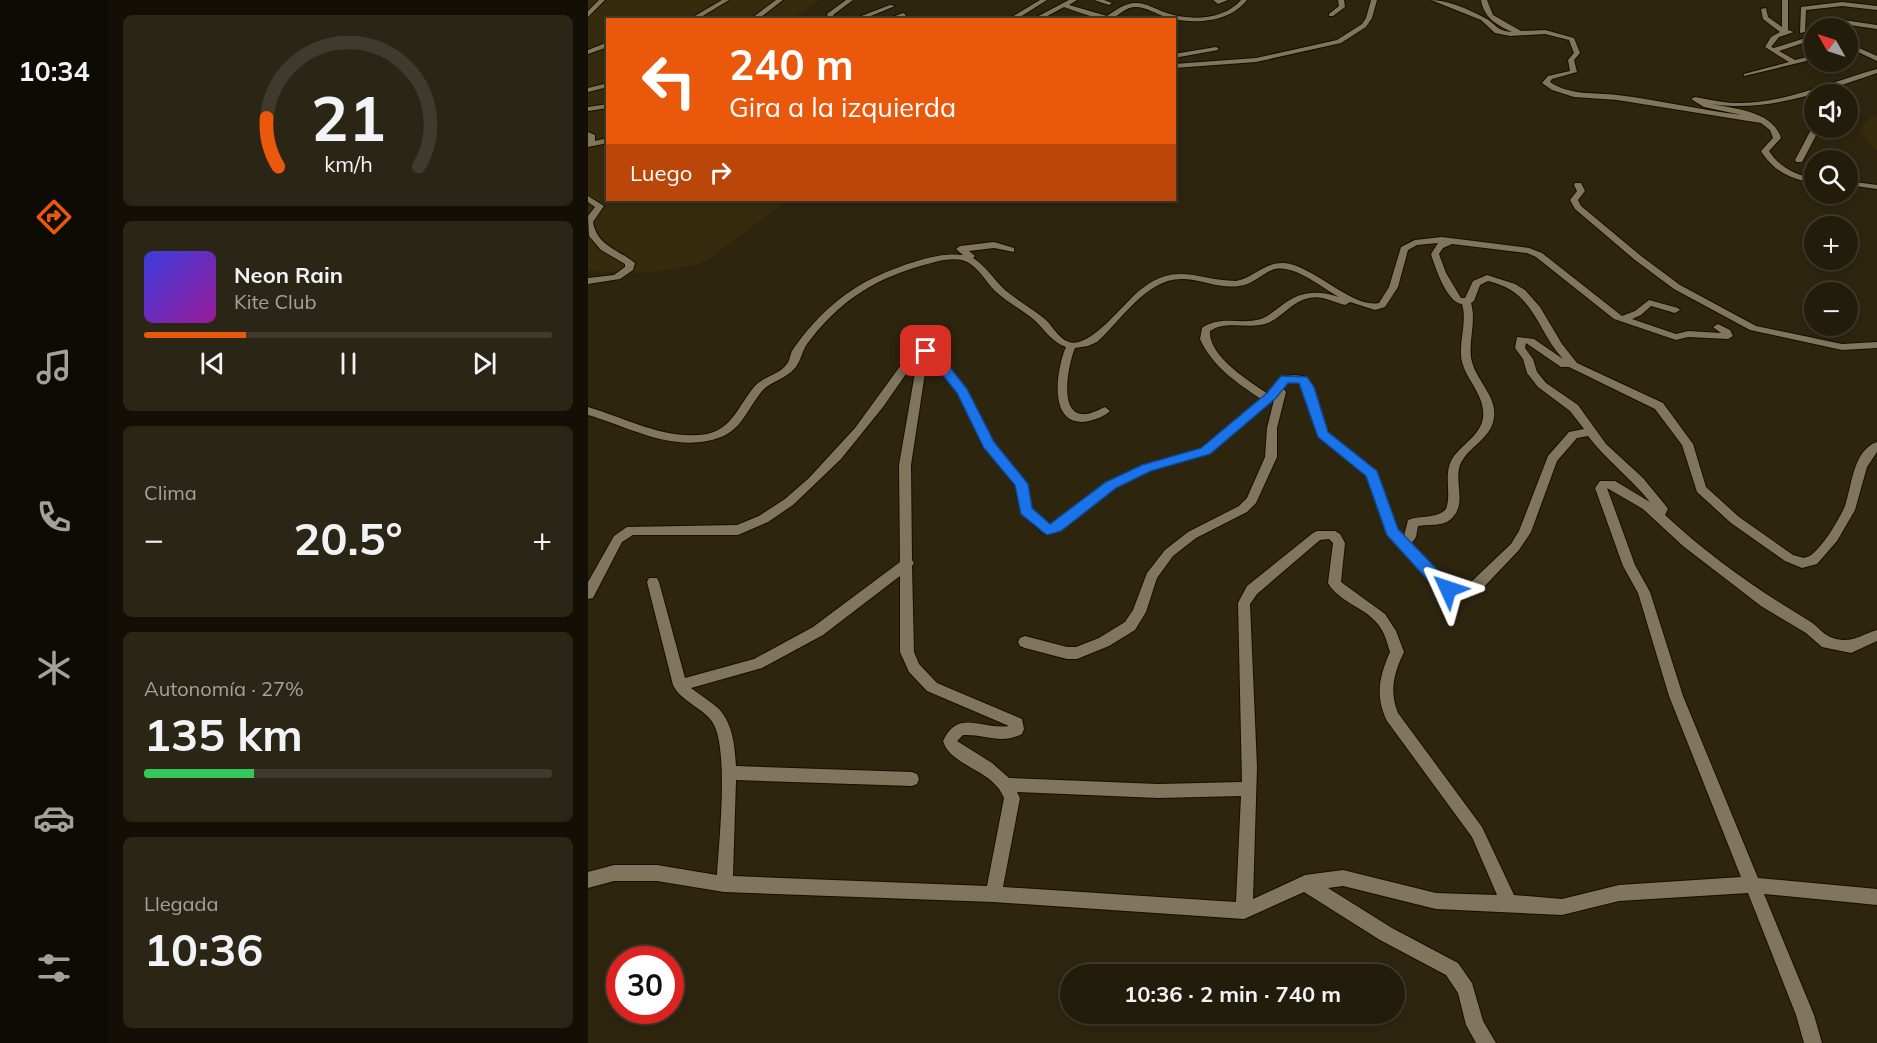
<!DOCTYPE html>
<html lang="es">
<meta charset="utf-8">
<style>
body{margin:0;font-family:Mulish,sans-serif;background:#2a2514;color:#f1f3f6;height:100vh;display:flex;flex-direction:column;font-size:22px;white-space:nowrap}
*{box-sizing:border-box;margin:0}
p{font-size:20px;color:#a2a19d}
.icon{flex:none;width:33px;height:33px;fill:none;stroke:currentColor;stroke-width:2;stroke-linecap:round;stroke-linejoin:round}
.map{position:relative;flex:1;overflow:hidden}
.sheet{display:flex;flex-direction:column;gap:15px;padding:15px;background:#130f06;width:480px}
.sheet>*{flex:none}
.guide{position:absolute;left:18px;top:18px;width:570px;height:183px;border-radius:0px;box-shadow:0 3px 9px #0003,0 0 0 2px #3f3a2c;background:#ea580c;color:#fff;overflow:hidden}
.needle{width:39px;rotate:309deg}
.tools{position:absolute;left:1216px;top:18px;display:grid;gap:12px}
.tools a{display:grid;place-items:center;width:54px;height:54px;border-radius:50%;background:#221c0b;box-shadow:0 3px 9px #0003,0 0 0 2px #3f3a2c;font-size:30px}
.speed{position:absolute;left:18px;top:946px;display:flex;gap:12px;font-size:30px;font-weight:700;text-align:center}
.speed>*{display:grid;place-content:center;width:78px;height:78px;border-radius:50%;background:#221c0b;box-shadow:0 3px 9px #0003,0 0 0 2px #3f3a2c;line-height:1}
.speed .limit{border:9px solid #d22;background:#fff;color:#111}
.pin{position:absolute;display:grid;place-items:center;width:51px;height:51px;color:#fff;margin:-26px;border-radius:12px;box-shadow:0 3px 9px #0006}
.me{position:absolute;width:66px;margin:-33px;rotate:312deg;stroke-linejoin:round;filter:drop-shadow(0 0 4px #0008)}
.turn{display:flex;align-items:center;gap:21px;height:126px;padding:0 24px;font-size:27px}
.turn .icon{width:78px;height:78px;stroke-width:2.5}
.turn b{display:block;font-size:42px;line-height:51px}
.then{display:flex;align-items:center;height:57px;padding:0 24px;background:#0003;gap:12px;font-size:22px}
.big{font-size:45px;font-weight:700;line-height:1.1}
.sheet .tile{flex:1;display:flex;flex-direction:column;justify-content:center;gap:9px;min-width:0;padding:0 21px;border-radius:9px;background:#2a2514}
.sheet .dial{align-items:center;gap:0}
.dial svg{height:156px;overflow:visible;fill:none;stroke:#3f3a2c;stroke-width:7;stroke-linecap:round;text-anchor:middle}
.dial text{fill:#f1f3f6;stroke:none}
.song{display:flex;align-items:center;gap:18px}
.cover{width:72px;height:72px;border-radius:9px;background:linear-gradient(135deg,hsl(240 70% 55%),hsl(300 70% 35%))}
.played{height:6px;border-radius:3px;background:linear-gradient(90deg,#ea580c 25%,#3f3a2c 25%)}
.keys{display:flex;justify-content:space-around;direction:ltr}
.heat{display:flex;justify-content:space-between;align-items:center;font-size:33px;direction:ltr}
.charge{height:9px;border-radius:4px;background:linear-gradient(90deg,#34c759 27%,#3f3a2c 0)}
.trip{position:absolute;left:472px;top:964px;width:345px;height:60px;border-radius:30px;background:#221c0b;box-shadow:0 3px 9px #0003,0 0 0 2px #3f3a2c;font-weight:700;line-height:60px;text-align:center}
main{display:flex;flex:1;min-height:0}
.tabs{display:flex;flex-direction:column;width:108px;justify-content:space-around;align-items:center;background:#0e0b04;color:#a2a19d}
.tabs .icon{width:42px;height:42px}
.tabs .current{color:#ea580c}
.tabs b{font-size:27px;color:#f1f3f6}
.map>svg:first-child{display:block}
.built{fill:#362b0d}
.lines{fill:none;stroke-linecap:round;stroke-linejoin:round}
.minor-casing{stroke:#160e00;stroke-width:2}
.minor{fill:#80765e;fill-rule:evenodd}
.route{fill:#1a73e8;stroke:#114b97;stroke-width:1.5}
</style>
<main>
<nav class="tabs">
<b>10:34</b>
<svg class="icon current" aria-label="directions" viewBox="0 0 24 24"><path d="M12 3l9 9-9 9-9-9zM9 14v-3h6M13 9l2 2-2 2"/></svg>
<svg class="icon" aria-label="music" viewBox="0 0 24 24"><path d="M9 18V5l10-2v13"/><circle cx="6" cy="18" r="3"/><circle cx="16" cy="16" r="3"/></svg>
<svg class="icon" aria-label="phone" viewBox="0 0 24 24"><path d="M5 4h4l2 5-3 2q2 4 5 5l2-3 5 2v4C11 20 4 13 5 4z"/></svg>
<svg class="icon" aria-label="climate" viewBox="0 0 24 24"><path d="M12 3v18M4 7l16 10M4 17L20 7"/></svg>
<svg class="icon" aria-label="car" viewBox="0 0 24 24"><path d="M5 17H2v-5l4-1 3-4h7l3 4 3 1v5h-3M9 17h6M6 11h13"/><circle cx="7" cy="17" r="2"/><circle cx="17" cy="17" r="2"/></svg>
<svg class="icon" aria-label="filters" viewBox="0 0 24 24"><path d="M4 7h16M4 17h16"/><circle cx="9" cy="7" r="2"/><circle cx="15" cy="17" r="2"/></svg>
</nav>
<section class="sheet">
<div class="tile dial"><svg viewBox="0 0 100 80">
<path d="M14 69A42 42 0 1 1 86 69"/>
<path d="M14 69A42 42 0 0 1 8 44" stroke="#ea580c"/>
<text x="50" y="56" font-size="32" font-weight="700">21</text>
<text x="50" y="72" font-size="11">km/h</text>
</svg></div>
<div class="tile">
<div class="song"><i class="cover"></i><div><b>Neon Rain</b><p>Kite Club</p></div></div>
<div class="played"></div>
<div class="keys"><svg class="icon" aria-label="previous" viewBox="0 0 24 24"><path d="M18 5L8 12l10 7zM5 5v14"/></svg><svg class="icon" aria-label="pause" viewBox="0 0 24 24"><path d="M8 5v14M16 5v14"/></svg><svg class="icon" aria-label="next" viewBox="0 0 24 24"><path d="M6 5l10 7-10 7zM19 5v14"/></svg></div>
</div>
<div class="tile"><p>Clima</p>
<div class="heat"><a>−</a><b class="big">20.5°</b><a>+</a></div>
</div>
<div class="tile"><p>Autonomía · 27%</p><b class="big">135 km</b><div class="charge"></div></div>
<div class="tile"><p>Llegada</p><b class="big">10:36</b></div>
</section>
<div class="map">
<svg width="1289" height="1043" viewBox="0 0 1289 1043">
<rect width="100%" height="100%" fill="#2e250f"/>
<!-- built -->
<g class="built">
<polygon points="0,0 231,0 205,19 20,20 20,200 200,200 121,259 107,265 65,272 34,273 0,270"/>
<polygon points="1289,116 1289,151 1271,131 1283,117"/>
</g>
<g class="lines">
<defs>
<g id="minor">
<polygon points="11,0 17,0 0,17 0,11"/>
<polygon points="134,0 141,0 108,20 100,20"/>
<polygon points="188,0 195,0 169,20 161,20"/>
<polygon points="258,0 265,0 245,15 248,20 241,20 239,14"/>
<polygon points="452,0 459,0 427,20 419,20"/>
<path d="M481,0H489L481,5L519,16C528,10 537,3 548,3C559,3 569,10 579,13C602,21 636,20 653,0H659C641,23 605,25 578,17C568,14 558,7 548,7C537,7 532,15 523,19C516,22 487,11 476,7L452,20H443Z"/>
<polygon points="506,0 516,0 524,3 521,5"/>
<polygon points="625,0 640,0 630,4"/>
<polygon points="750,0 756,0 757,7 745,16 741,16 741,14 751,6"/>
<polygon points="783,0 789,0 784,18 778,27 753,43 668,62 586,68 586,64 668,58 749,40 774,24 778,18"/>
<path d="M843,0C859,0 880,9 895,17C908,23 907,31 924,32C909,25 896,18 893,0H899L905,15L933,31L957,30L986,38L992,53L986,60L989,72L964,79L962,82C983,96 1006,92 1029,95C1071,100 1112,110 1154,115L1116,107L1103,99L1107,97C1119,99 1132,102 1144,103C1194,105 1242,82 1289,69V73C1236,91 1180,113 1124,104C1147,109 1185,111 1193,138L1181,151C1192,168 1208,175 1227,179V183C1203,179 1186,172 1173,151L1185,138L1182,130L1173,123L1029,100L986,97L964,90L954,83L960,76L982,71L980,60L986,53L981,40L957,34L922,36L907,33L893,20Z"/>
<polygon points="1194,0 1200,0 1200,30 1206,32 1191,37 1183,47 1186,48 1227,35 1227,39 1191,51 1207,60 1227,55 1227,59 1156,76 1156,74 1201,62 1177,47 1183,37 1192,32 1175,19 1173,9 1178,8 1180,17 1194,27"/>
<polygon points="1254,2 1289,6 1289,10 1254,6 1218,10 1217,32 1212,33 1213,7"/>
<polygon points="302,5 307,6 273,20 263,20"/>
<polygon points="315,13 318,15 317,16 308,20 297,20"/>
<polygon points="1255,20 1289,25 1289,29 1255,24 1241,28 1234,28 1240,23"/>
<polygon points="20,42 20,47 0,54 0,50"/>
<polygon points="628,47 630,48 630,50 586,58 586,54"/>
<polygon points="1260,47 1271,48 1289,56 1289,61 1268,51 1260,51"/>
<polygon points="20,83 20,87 0,92 0,88"/>
<polygon points="20,104 20,108 0,111 0,107"/>
<polygon points="1225,126 1232,128 1214,162 1208,162 1207,160"/>
<polygon points="0,132 7,135 7,141 20,138 20,143 0,147"/>
<polygon points="1260,181 1289,185 1289,189 1260,185"/>
<polygon points="987,183 993,183 997,191 990,200 993,206 1053,256 1092,285 1168,326 1254,344 1289,342 1289,348 1254,350 1162,330 1086,289 1047,260 987,209 982,200 989,191 986,185"/>
<path d="M0,196L16,206L5,222C9,246 31,250 47,263L45,270L32,279L0,284V278L26,275L37,267V264L13,250L1,236L0,216L7,207L0,202Z"/>
<path d="M854,237L941,248L954,253L1034,316L1047,311L1061,300L1090,308L1092,310L1087,313L1063,306L1053,315L1044,319L1088,334L1100,331L1133,333L1125,327L1130,324L1142,330L1145,336L1140,339L1100,337L1088,340L1026,319L948,257L939,253L864,244L855,248L851,254L858,273L873,298H877L885,281L899,275L927,284L937,290L952,307L974,344L989,363L1075,403L1105,444L1118,487L1151,517L1205,555C1210,556 1214,559 1219,557C1231,554 1252,518 1257,506C1264,486 1265,450 1289,442V452L1279,467L1267,510L1249,541L1229,564L1214,568L1197,561L1143,523L1109,492L1094,445L1067,409L981,367H973L938,343L937,348L945,359L949,372L958,383L990,405L1018,444L1055,478L1078,506L1080,509L1077,515C1121,556 1171,591 1223,622C1230,627 1237,636 1245,638C1264,644 1272,635 1289,630V641L1263,653L1234,647L1218,633L1173,606L1095,546L1055,509L1019,488L1047,565L1062,592L1095,696L1170,878L1289,889V905L1176,894L1226,1015L1234,1043H1216L1208,1015L1160,893L1031,901L974,915L848,909L755,886L740,888L804,928L870,963L884,983L895,1021L908,1043H888L878,1025L870,993L858,975L792,940L716,892L656,919L405,902L136,892L69,881H26L0,888V872L26,865H69L129,875C131,842 141,750 125,723C115,707 93,702 85,685L59,582L61,578H69L71,582L97,678L166,659L225,627L312,562L311,465L329,361H327L295,407L253,459L205,505L180,522L150,535H45L34,542L5,598L0,599V582L26,536L39,527L149,525L171,516L197,499L221,478L267,428L321,354L335,348L345,350L379,390L405,443L439,484L443,508L461,525L464,524L519,482L555,465L613,448L673,399C649,383 624,366 612,339L614,328C633,315 653,325 673,319C681,316 687,310 693,306C712,291 729,290 751,297C734,288 704,262 684,270C672,275 664,285 651,286C632,289 615,280 596,279C559,277 533,321 509,342L500,346L487,348C481,362 470,412 494,414C502,415 510,410 517,407L522,411C517,416 509,419 501,421C459,430 468,369 478,347C463,342 456,328 444,318C432,309 418,301 407,291C397,281 389,264 374,260C360,257 343,263 329,267C282,281 249,304 219,344C214,351 213,361 207,368C198,379 183,381 174,391C155,415 153,435 119,441C78,449 38,426 0,415V407C38,418 78,441 119,434C144,429 151,405 166,387C174,377 191,375 199,364C202,360 202,355 204,351C207,346 211,341 214,337C246,297 278,277 326,262C342,257 358,253 375,255L368,249L372,246L406,242L426,248V252L406,248L381,251L387,256L385,258C398,266 406,280 417,290C430,301 445,309 458,320C465,327 471,339 481,342C504,349 538,299 556,287C590,262 612,281 648,281C666,278 676,262 696,263C725,265 765,309 791,303L801,287L813,247L827,240ZM850,243L843,254C847,267 859,303 874,304C879,321 872,337 873,355C874,375 893,390 895,410C898,433 874,443 864,459C855,475 864,493 858,509C849,519 832,515 820,520L816,536L809,529L788,471L739,432L725,387L715,376C695,373 691,379 680,394C661,381 620,356 622,331C638,320 659,329 677,324C693,319 704,301 721,298C733,295 745,302 757,305L762,302L787,310L797,307L810,287L820,250L829,245ZM900,281C947,292 947,328 975,359L946,339L929,337L927,348L935,359L939,373L950,387L982,411L996,429L981,432L960,456L931,531L923,544L883,582C858,595 838,561 823,544L828,537L830,526C841,524 856,527 864,518C879,503 866,482 872,465C880,446 904,439 906,417C909,397 889,381 884,362C879,343 889,323 883,303L886,301L892,285ZM338,355L370,393L396,448L427,485L433,513L455,533L459,535L472,531L527,488L563,471L621,454L686,400L679,428L677,457L659,498L651,506L600,532L577,550L559,573L545,610L537,622L511,638L488,647H479L437,636L432,638L430,642L432,646L437,648L479,659H489L521,646L547,630L558,612L569,578L585,556L608,538L659,512L668,503L689,457V428L698,392L695,388L698,383L709,382L715,388L730,437L779,476L800,534L847,587L866,596H878L893,590L931,550L943,532L969,461L989,438L1000,436C1018,460 1043,478 1062,502L1027,481H1012L1007,488L1035,566L1050,593L1081,696L1153,877L1031,885L974,899L926,895L894,827L810,713C801,691 806,673 816,652L808,631L797,614L753,582L757,543L752,534L747,531H729L725,533L659,586L650,603L654,782L570,784L421,778L404,763L369,741L375,735C398,734 412,745 434,734L436,729L434,719L349,683L331,664L326,652L324,566L326,563L324,560L323,465L339,360L333,356ZM741,539L745,543L740,583C751,602 774,606 788,622C796,630 799,642 802,652C791,677 787,696 799,721L884,837L909,895L848,893L755,870L717,875L665,899L669,767L662,604L669,594L732,540ZM312,576V652L321,672L339,691L421,726C394,730 370,708 355,741C363,767 405,769 416,798L399,886L145,876L148,780L324,786L329,784L331,779L329,774L324,772L148,766C147,747 145,723 130,708C122,701 112,695 103,688L174,668L235,635ZM429,792L570,798L653,796L648,902L415,887L432,798Z"/>
</g>
</defs>
<!-- minor casing -->
<use href="#minor" class="minor-casing"/>
<!-- minor -->
<use href="#minor" class="minor"/>
</g>
<!-- route -->
<polygon class="route" points="334,348 342,348 352,355 379,389 406,442 440,484 444,508 462,524 518,482 554,465 613,448 679,393 693,376 719,377 726,387 740,432 789,471 810,529 868,589 860,595 846,587 799,535 778,476 730,437 711,383 700,383 688,398 622,454 563,471 528,488 473,531 459,535 433,514 427,485 396,448 369,393 343,360 334,353"/>
</svg>
<div class="tools">
<a><svg class="needle" viewBox="-14 -14 28 28"><path d="M0-13l5 13h-10z" fill="#e53935"/><path d="M0 13l5-13h-10z" fill="#a2a19d"/></svg></a>
<a><svg class="icon" aria-label="sound" viewBox="0 0 24 24"><path d="M4 9h4l5-4v14l-5-4H4zM17 9q2 3 0 6"/></svg></a>
<a><svg class="icon" aria-label="search" viewBox="0 0 24 24"><circle cx="10" cy="10" r="6"/><path d="M15 15l6 6"/></svg></a>
<a>+</a>
<a>−</a>
</div>
<div class="speed"><div class="limit">30</div></div>
<div class="pin" style="left:338px;top:351px;background:#d93025"><svg class="icon" aria-label="arrive" viewBox="0 0 24 24"><path d="M6 21V4h12l-3 4 3 4H6"/></svg></div>
<svg class="me" style="left:860px;top:589px" viewBox="-20 -20 40 40"><path d="M0-17L14 15 0 8-14 15z" fill="#1a73e8" stroke="#fff" stroke-width="4"/></svg>
<div class="trip">10:36 · 2 min · 740 m</div>
<div class="guide">
<div class="turn"><svg class="icon" aria-label="left" viewBox="0 0 24 24"><path d="M17 20v-9H6M10 6l-5 5 5 5"/></svg><div><b>240 m</b>Gira a la izquierda</div></div>
<div class="then">Luego<svg class="icon" aria-label="right" viewBox="0 0 24 24"><path d="M7 20v-9h11M14 6l5 5-5 5"/></svg></div>
</div>
</div>
</main>
